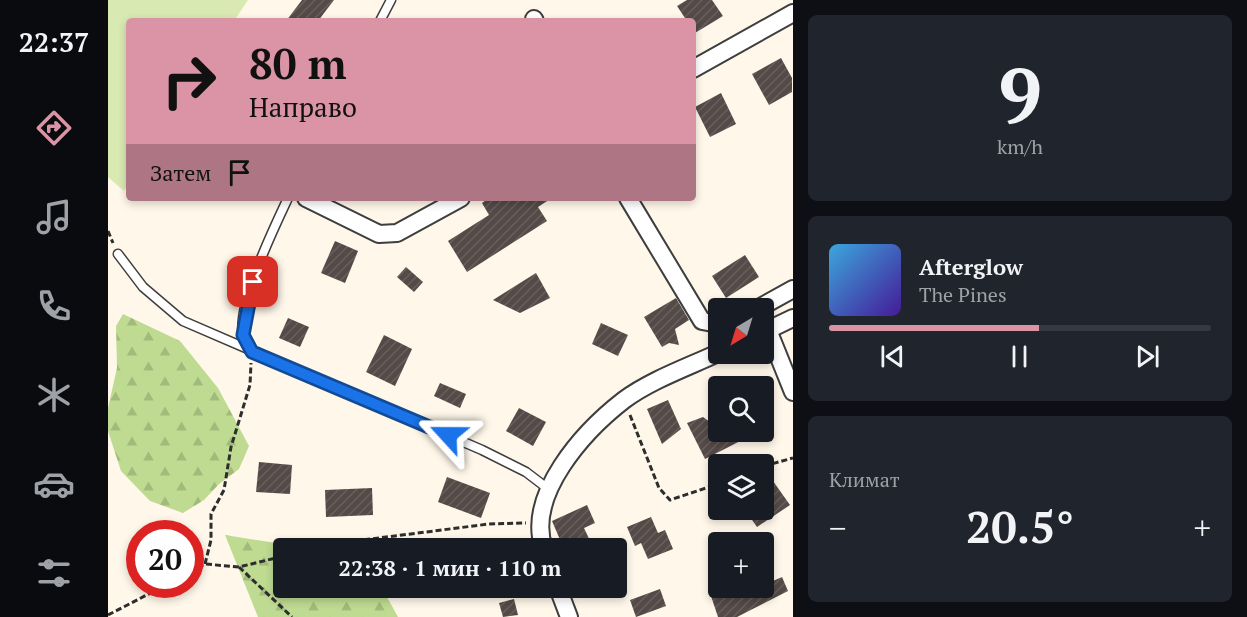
<!DOCTYPE html>
<html lang="ru">
<meta charset="utf-8">
<style>
body{margin:0;font-family:"PT Serif",serif;background:#20242c;color:#f1f3f6;height:100vh;display:flex;flex-direction:column;font-size:22px;white-space:nowrap}
*{box-sizing:border-box;margin:0}
p{font-size:20px;color:#9ea1a6}
.icon{flex:none;width:33px;height:33px;fill:none;stroke:currentColor;stroke-width:2;stroke-linecap:round;stroke-linejoin:round}
.map{position:relative;flex:1;overflow:hidden}
.drawer{display:flex;flex-direction:column;gap:15px;padding:15px;background:#0d0f14;width:454px}
.drawer>*{flex:none}
.guide{position:absolute;left:18px;top:18px;width:570px;height:183px;border-radius:6px;box-shadow:0 3px 9px #0003;background:#da94a5;color:#111;overflow:hidden}
.needle{width:39px;rotate:218deg}
.fabs{position:absolute;left:600px;top:298px;display:grid;gap:12px}
.fabs a{display:grid;place-items:center;width:66px;height:66px;border-radius:6px;background:#171b24;box-shadow:0 3px 9px #0003;font-size:30px}
.speed{position:absolute;left:18px;top:520px;display:flex;gap:12px;font-size:30px;font-weight:700;text-align:center}
.speed>*{display:grid;place-content:center;width:78px;height:78px;border-radius:50%;background:#171b24;box-shadow:0 3px 9px #0003;line-height:1}
.speed .limit{border:9px solid #d22;background:#fff;color:#111}
.pin{position:absolute;display:grid;place-items:center;width:51px;height:51px;color:#fff;margin:-26px;border-radius:12px;box-shadow:0 3px 9px #0006}
.me{position:absolute;width:66px;margin:-33px;rotate:294deg;stroke-linejoin:round;filter:drop-shadow(0 0 4px #0008)}
.turn{display:flex;align-items:center;gap:21px;height:126px;padding:0 24px;font-size:27px}
.turn .icon{width:78px;height:78px;stroke-width:2.5}
.turn b{display:block;font-size:42px;line-height:51px}
.then{display:flex;align-items:center;height:57px;padding:0 24px;background:#0003;gap:12px;font-size:22px}
.big{font-size:45px;font-weight:700;line-height:1.1}
.drawer .widget{flex:1;display:flex;flex-direction:column;justify-content:center;gap:9px;min-width:0;padding:0 21px;border-radius:9px;background:#20242c}
.drawer .dial{align-items:center;gap:0}
.dial b{font-size:78px;line-height:1}
.song{display:flex;align-items:center;gap:18px}
.cover{width:72px;height:72px;border-radius:9px;background:linear-gradient(135deg,hsl(200 70% 55%),hsl(260 70% 35%))}
.played{height:6px;border-radius:3px;background:linear-gradient(90deg,#da94a5 55%,#363941 55%)}
.keys{display:flex;justify-content:space-around;direction:ltr}
.heat{display:flex;justify-content:space-between;align-items:center;font-size:33px;direction:ltr}
.trip{position:absolute;left:165px;top:538px;width:354px;height:60px;border-radius:6px;background:#171b24;box-shadow:0 3px 9px #0003;font-weight:700;line-height:60px;text-align:center}
main{display:flex;flex:1;min-height:0}
.tabs{display:flex;flex-direction:column;width:108px;justify-content:space-around;align-items:center;background:#090b0e;color:#9ea1a6}
.tabs .icon{width:42px;height:42px}
.tabs .current{color:#da94a5}
.tabs b{font-size:27px;color:#f1f3f6}
.map>svg:first-child{display:block}
.forest{fill:url(#forest-firs)}
.garden{fill:#d8eab2}
.building{fill:url(#building-hatch)}
.lines{fill:none;stroke-linecap:round;stroke-linejoin:round}
.service-casing{stroke:#3e3e3e;stroke-width:11}
.minor-casing{stroke:#3e3e3e;stroke-width:20}
.path{stroke:#2d2d2d;stroke-width:3;stroke-dasharray:6 3;stroke-linecap:butt}
.service{stroke:#fff;stroke-width:8}
.minor{stroke:#fff;stroke-width:16}
.route-casing{stroke:#114b97;stroke-width:15}
.route{stroke:#1a73e8;stroke-width:10}
</style>
<main>
<nav class="tabs">
<b>22:37</b>
<svg class="icon current" aria-label="directions" viewBox="0 0 24 24"><path d="M12 3l9 9-9 9-9-9zM9 14v-3h6M13 9l2 2-2 2"/></svg>
<svg class="icon" aria-label="music" viewBox="0 0 24 24"><path d="M9 18V5l10-2v13"/><circle cx="6" cy="18" r="3"/><circle cx="16" cy="16" r="3"/></svg>
<svg class="icon" aria-label="phone" viewBox="0 0 24 24"><path d="M5 4h4l2 5-3 2q2 4 5 5l2-3 5 2v4C11 20 4 13 5 4z"/></svg>
<svg class="icon" aria-label="climate" viewBox="0 0 24 24"><path d="M12 3v18M4 7l16 10M4 17L20 7"/></svg>
<svg class="icon" aria-label="car" viewBox="0 0 24 24"><path d="M5 17H2v-5l4-1 3-4h7l3 4 3 1v5h-3M9 17h6M6 11h13"/><circle cx="7" cy="17" r="2"/><circle cx="17" cy="17" r="2"/></svg>
<svg class="icon" aria-label="filters" viewBox="0 0 24 24"><path d="M4 7h16M4 17h16"/><circle cx="9" cy="7" r="2"/><circle cx="15" cy="17" r="2"/></svg>
</nav>
<div class="map">
<svg width="685" height="617" viewBox="0 0 685 617">
<defs>
<pattern id="forest-firs" width="22" height="20" patternUnits="userSpaceOnUse" patternTransform="scale(1.5)"><rect width="22" height="20" fill="#bedb91"/><path d="M5 1l3.5 6h-7zM16 11l3.5 6h-7z" fill="#a2bb7c"/></pattern>
<pattern id="building-hatch" width="6" height="6" patternUnits="userSpaceOnUse" patternTransform="scale(1.5)"><rect width="6" height="6" fill="#544a47"/><path d="M-1 1l2-2M0 6l6-6M5 7l2-2" fill="none" stroke="#68605d"/></pattern>
</defs>
<rect width="100%" height="100%" fill="#fff7e9"/>
<!-- forest -->
<g class="forest">
<polygon points="15,314 72,341 110,388 141,446 131,469 111,484 96,500 75,513 42,501 13,471 0,431 0,408 9,368 8,326"/>
<polygon points="117,535 205,549 176,549 176,588 274,588 290,617 150,617"/>
</g>
<!-- garden -->
<polygon class="garden" points="0,0 140,0 126,21 21,21 21,183 16,191 0,177"/>
<!-- building -->
<g class="building">
<polygon points="194,0 226,0 210,21 178,21"/>
<polygon points="579,0 604,0 615,16 587,33 585,21 579,21 569,6"/>
<polygon points="673,58 684,78 684,92 661,105 644,74"/>
<polygon points="613,93 628,124 602,137 587,107"/>
<polygon points="381,198 444,198 430,207 439,221 359,272 340,241 381,215 374,203"/>
<polygon points="227,241 250,251 237,283 213,273"/>
<polygon points="637,255 651,277 618,298 604,276"/>
<polygon points="298,267 315,282 306,292 289,277"/>
<polygon points="428,273 442,298 412,313 385,300"/>
<polygon points="568,298 581,320 567,329 571,345 561,343 554,347 536,317"/>
<polygon points="180,318 201,327 192,347 171,338"/>
<polygon points="493,323 520,335 510,356 484,344"/>
<polygon points="276,335 304,349 287,386 258,372"/>
<polygon points="332,383 358,394 352,408 326,396"/>
<polygon points="560,400 573,429 554,444 539,409"/>
<polygon points="411,408 438,422 425,446 398,431"/>
<polygon points="595,417 602,422 610,418 610,432 650,432 597,459 579,423"/>
<polygon points="151,462 184,465 182,494 148,492"/>
<polygon points="339,477 382,493 373,518 330,502"/>
<polygon points="665,481 682,505 649,527 637,510 656,510 656,488"/>
<polygon points="264,488 265,515 218,517 217,490"/>
<polygon points="479,505 487,523 476,528 486,549 456,549 444,521"/>
<polygon points="543,517 550,533 557,530 565,549 540,559 533,543 527,546 519,527"/>
<polygon points="674,577 680,591 629,617 610,617 603,596 625,588 638,588 640,593 656,588 656,585"/>
<polygon points="552,589 558,606 528,617 522,600"/>
<polygon points="406,599 410,615 395,617 391,603"/>
</g>
<g class="lines">
<defs>
<g id="service">
<polyline points="272,21 283,0"/>
<polyline points="10,254 35,287 75,321 374,450 418,472 439,488"/>
<path d="M143,352C141,347 136,341 135,335C129,304 166,228 180,198"/>
</g>
<g id="minor">
<polyline points="426,19 427,21"/>
<polyline points="585,69 685,13"/>
<polyline points="198,198 271,234 289,233 353,198"/>
<polyline points="520,198 594,321 610,324"/>
<polyline points="649,309 685,289"/>
<polyline points="685,318 660,330 685,392"/>
<path d="M436,549C417,495 476,431 516,400C543,380 580,367 610,353"/>
<polyline points="450,588 461,617"/>
</g>
</defs>
<!-- service casing -->
<use href="#service" class="service-casing"/>
<!-- minor casing -->
<use href="#minor" class="minor-casing"/>
<!-- path -->
<g class="path">
<polyline points="0,231 5,243"/>
<polyline points="522,415 551,488 562,500 610,484"/>
<polyline points="656,466 685,458"/>
<polyline points="203,549 223,544 381,524 418,523"/>
<polyline points="97,564 103,540 103,514 116,490 123,447 142,385 143,363"/>
<polyline points="131,567 184,617"/>
<polyline points="82,572 97,564 131,567 176,556"/>
<polyline points="0,615 58,585"/>
</g>
<!-- service -->
<use href="#service" class="service"/>
<!-- minor -->
<use href="#minor" class="minor"/>
</g>
<g class="lines">
<defs>
<polyline id="route" points="145,282 135,335 144,352 340,435"/>
</defs>
<!-- route casing -->
<use href="#route" class="route-casing"/>
<!-- route -->
<use href="#route" class="route"/>
</g>
</svg>
<div class="fabs">
<a><svg class="needle" viewBox="-14 -14 28 28"><path d="M0-13l5 13h-10z" fill="#e53935"/><path d="M0 13l5-13h-10z" fill="#9ea1a6"/></svg></a>
<a><svg class="icon" aria-label="search" viewBox="0 0 24 24"><circle cx="10" cy="10" r="6"/><path d="M15 15l6 6"/></svg></a>
<a><svg class="icon" aria-label="layers" viewBox="0 0 24 24"><path d="M12 4l9 5-9 5-9-5zM3 14l9 5 9-5"/></svg></a>
<a>+</a>
</div>
<div class="speed"><div class="limit">20</div></div>
<div class="pin" style="left:145px;top:282px;background:#d93025"><svg class="icon" aria-label="arrive" viewBox="0 0 24 24"><path d="M6 21V4h12l-3 4 3 4H6"/></svg></div>
<svg class="me" style="left:340px;top:435px" viewBox="-20 -20 40 40"><path d="M0-17L14 15 0 8-14 15z" fill="#1a73e8" stroke="#fff" stroke-width="4"/></svg>
<div class="trip">22:38 · 1 мин · 110 m</div>
<div class="guide">
<div class="turn"><svg class="icon" aria-label="right" viewBox="0 0 24 24"><path d="M7 20v-9h11M14 6l5 5-5 5"/></svg><div><b>80 m</b>Направо</div></div>
<div class="then">Затем<svg class="icon" aria-label="arrive" viewBox="0 0 24 24"><path d="M6 21V4h12l-3 4 3 4H6"/></svg></div>
</div>
</div>
<section class="drawer">
<div class="widget dial"><b>9</b><p>km/h</p></div>
<div class="widget">
<div class="song"><i class="cover"></i><div><b>Afterglow</b><p>The Pines</p></div></div>
<div class="played"></div>
<div class="keys"><svg class="icon" aria-label="previous" viewBox="0 0 24 24"><path d="M18 5L8 12l10 7zM5 5v14"/></svg><svg class="icon" aria-label="pause" viewBox="0 0 24 24"><path d="M8 5v14M16 5v14"/></svg><svg class="icon" aria-label="next" viewBox="0 0 24 24"><path d="M6 5l10 7-10 7zM19 5v14"/></svg></div>
</div>
<div class="widget"><p>Климат</p>
<div class="heat"><a>−</a><b class="big">20.5°</b><a>+</a></div>
</div>
</section>
</main>
